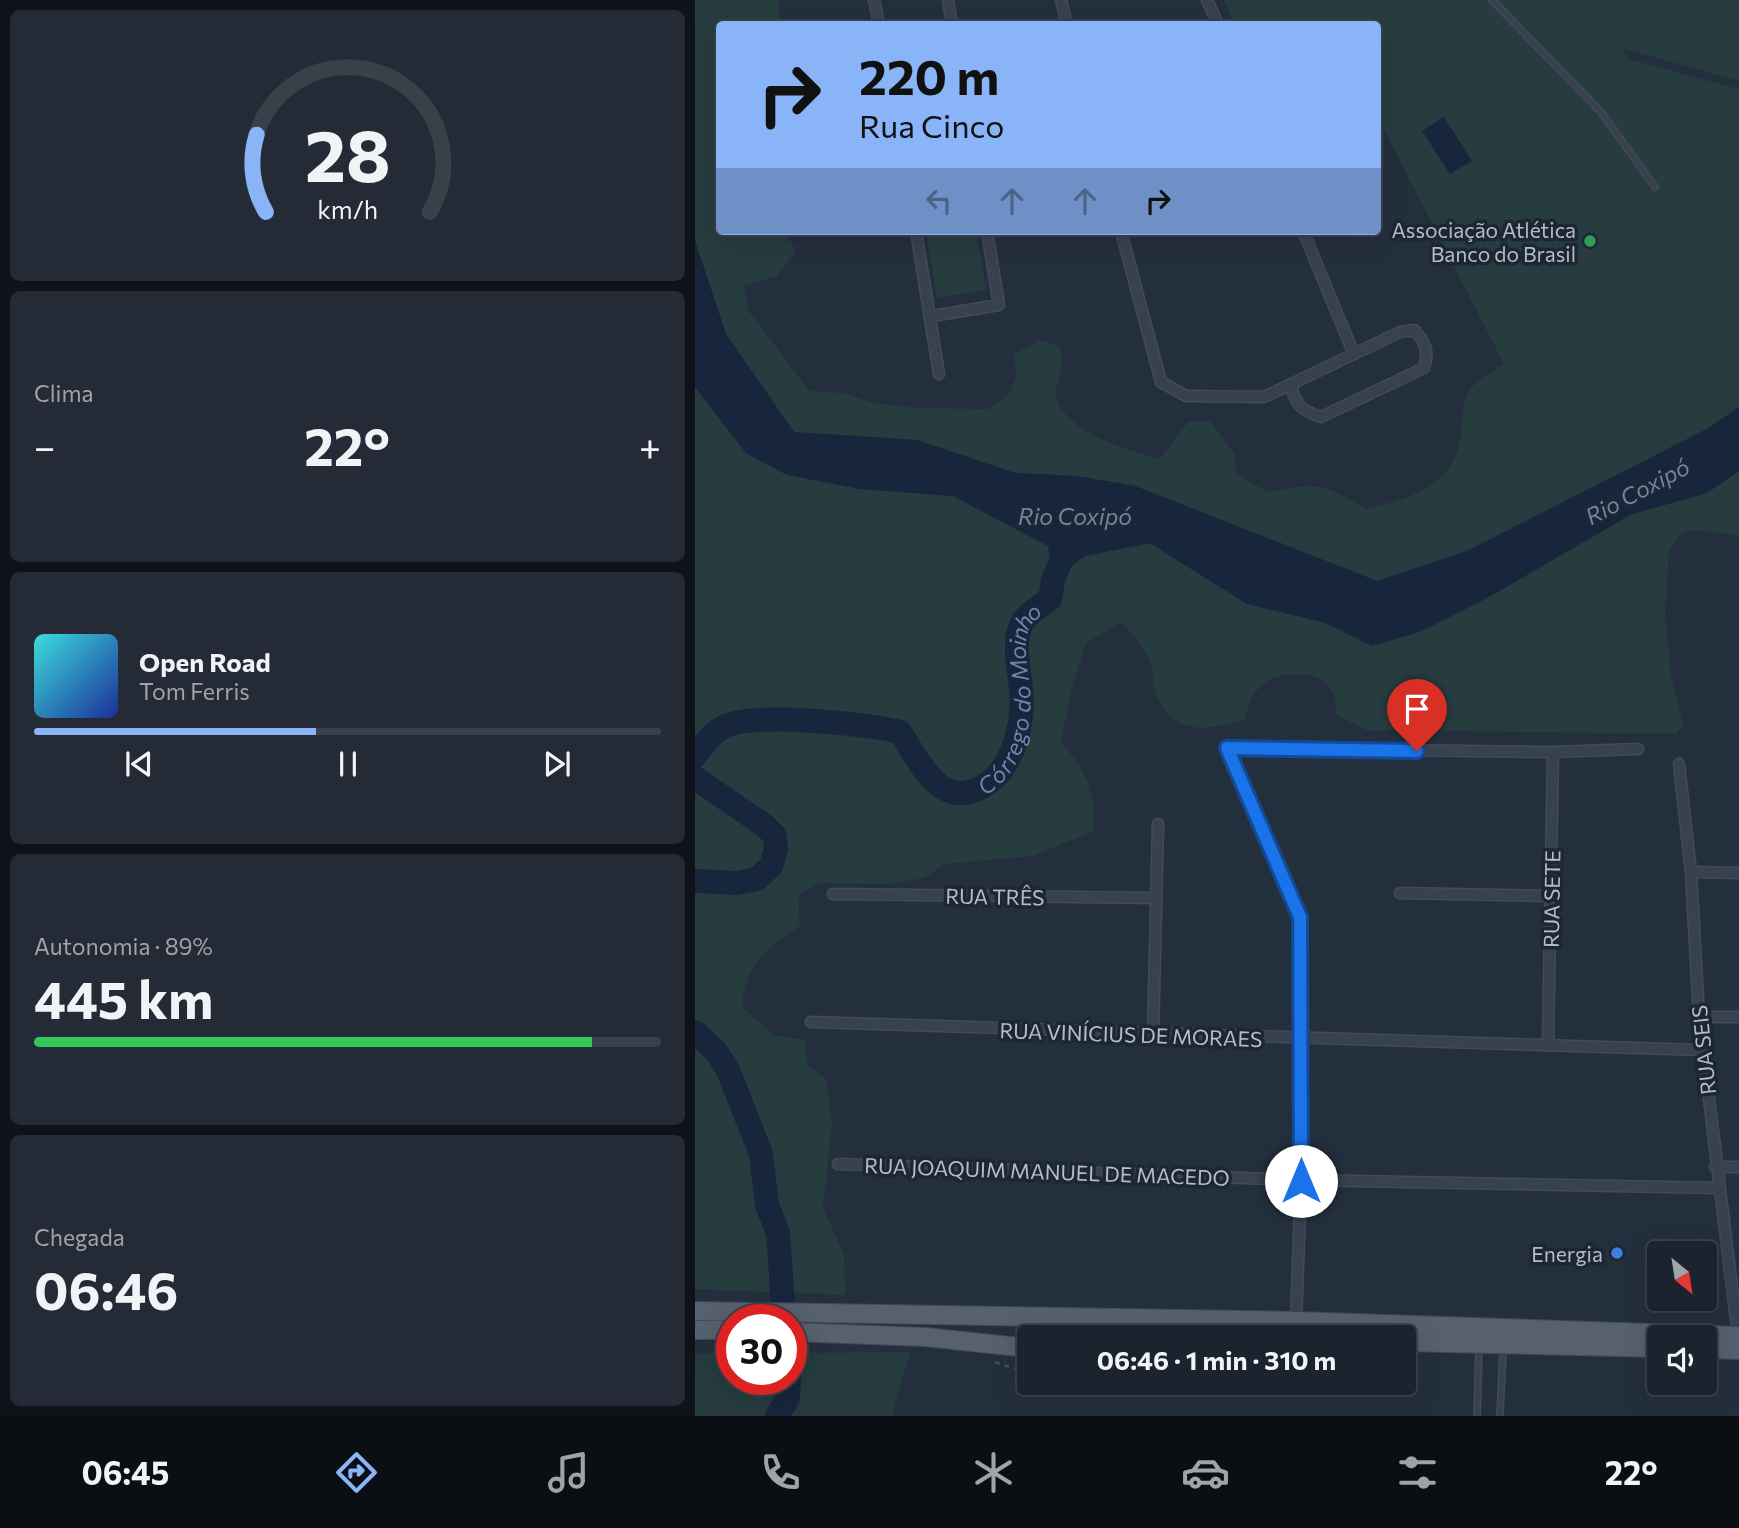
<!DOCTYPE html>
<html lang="pt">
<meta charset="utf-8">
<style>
body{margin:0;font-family:Commissioner,sans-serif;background:#242b36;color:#f1f3f6;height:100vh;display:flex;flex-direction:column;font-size:26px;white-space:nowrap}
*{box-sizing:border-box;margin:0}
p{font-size:23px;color:#a0a4aa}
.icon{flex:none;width:38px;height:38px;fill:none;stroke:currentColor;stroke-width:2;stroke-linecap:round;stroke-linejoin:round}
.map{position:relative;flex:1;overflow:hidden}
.drawer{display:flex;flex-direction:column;gap:10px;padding:10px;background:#0f1319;width:695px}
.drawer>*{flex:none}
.top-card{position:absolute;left:21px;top:21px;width:665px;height:214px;border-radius:7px;box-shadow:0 7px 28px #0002,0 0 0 2px #39404a;background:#8ab4f8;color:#111;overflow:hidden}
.needle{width:46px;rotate:150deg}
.tools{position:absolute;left:952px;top:1241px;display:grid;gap:14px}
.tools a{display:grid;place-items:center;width:70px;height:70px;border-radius:7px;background:#1b232e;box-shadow:0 7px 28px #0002,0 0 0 2px #39404a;font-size:35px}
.speed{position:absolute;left:21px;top:1304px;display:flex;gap:14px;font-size:35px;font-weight:700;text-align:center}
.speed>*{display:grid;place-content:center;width:91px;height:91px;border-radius:50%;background:#1b232e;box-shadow:0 7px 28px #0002,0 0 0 2px #39404a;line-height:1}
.speed .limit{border:10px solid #d22;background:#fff;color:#111}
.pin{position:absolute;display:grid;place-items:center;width:60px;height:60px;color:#fff;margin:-72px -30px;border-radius:50% 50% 50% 0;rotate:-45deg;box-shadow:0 0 7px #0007}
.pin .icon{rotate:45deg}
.me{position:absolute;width:77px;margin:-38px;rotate:0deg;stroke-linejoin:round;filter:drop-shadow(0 0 5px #0008)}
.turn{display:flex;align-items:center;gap:24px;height:147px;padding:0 28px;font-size:32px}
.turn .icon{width:91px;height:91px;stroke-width:2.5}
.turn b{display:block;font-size:49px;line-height:60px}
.lanes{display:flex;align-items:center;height:66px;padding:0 28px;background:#0003;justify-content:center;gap:35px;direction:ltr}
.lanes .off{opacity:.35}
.big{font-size:52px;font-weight:700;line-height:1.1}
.drawer .card{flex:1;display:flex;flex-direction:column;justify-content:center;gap:10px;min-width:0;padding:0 24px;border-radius:10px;background:#242b36}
.drawer .dial{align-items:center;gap:0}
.dial svg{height:182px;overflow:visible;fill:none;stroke:#39404a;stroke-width:7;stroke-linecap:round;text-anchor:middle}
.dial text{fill:#f1f3f6;stroke:none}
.song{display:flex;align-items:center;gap:21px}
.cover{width:84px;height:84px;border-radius:10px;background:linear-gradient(135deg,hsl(180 70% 55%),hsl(230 70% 35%))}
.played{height:7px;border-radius:4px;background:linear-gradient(90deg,#8ab4f8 45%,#39404a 45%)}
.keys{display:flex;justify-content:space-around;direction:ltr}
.heat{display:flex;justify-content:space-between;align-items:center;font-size:38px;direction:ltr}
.charge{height:10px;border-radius:5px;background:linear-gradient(90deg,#34c759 89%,#39404a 0)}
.trip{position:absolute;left:322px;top:1325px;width:399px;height:70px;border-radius:7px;background:#1b232e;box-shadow:0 7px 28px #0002,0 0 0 2px #39404a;font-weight:700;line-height:70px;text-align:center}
.dock{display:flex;height:112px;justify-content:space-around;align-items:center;background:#0b0e12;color:#a0a4aa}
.dock .icon{width:49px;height:49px}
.dock .selected{color:#8ab4f8}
.dock b{font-size:32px;color:#f1f3f6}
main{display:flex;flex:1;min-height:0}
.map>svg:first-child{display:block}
.green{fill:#263c3f}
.water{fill:#17263c}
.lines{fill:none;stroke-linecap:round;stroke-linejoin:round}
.river{stroke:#17263c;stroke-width:24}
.service-casing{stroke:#414a57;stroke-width:8}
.minor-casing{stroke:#414a57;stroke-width:13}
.primary-casing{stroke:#414a57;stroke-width:20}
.path{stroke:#3f5557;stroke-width:2.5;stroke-dasharray:5 5;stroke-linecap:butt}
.service{stroke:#38414e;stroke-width:5}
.minor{stroke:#38414e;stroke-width:10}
.primary{stroke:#56606e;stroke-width:18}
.route-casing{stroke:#114b97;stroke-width:18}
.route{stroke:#1a73e8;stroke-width:12}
.leisure-dot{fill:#2e9e5b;stroke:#1d2633;stroke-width:2.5}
.shop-dot{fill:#3f7fe0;stroke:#1d2633;stroke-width:2.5}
.labels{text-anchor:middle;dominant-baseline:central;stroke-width:7;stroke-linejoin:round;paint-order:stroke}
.poi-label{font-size:21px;fill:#b4bcc9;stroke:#1d2633;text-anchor:end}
.street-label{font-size:21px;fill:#b4bcc9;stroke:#1d2633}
.water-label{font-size:23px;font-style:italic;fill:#6d86a8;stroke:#1d2633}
</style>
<main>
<section class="drawer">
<div class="card dial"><svg viewBox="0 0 100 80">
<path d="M14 69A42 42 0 1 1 86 69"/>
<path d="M14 69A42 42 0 0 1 10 35" stroke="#8ab4f8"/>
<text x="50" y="56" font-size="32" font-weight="700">28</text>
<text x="50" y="72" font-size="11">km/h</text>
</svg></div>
<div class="card"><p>Clima</p>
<div class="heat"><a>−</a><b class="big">22°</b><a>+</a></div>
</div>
<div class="card">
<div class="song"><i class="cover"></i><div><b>Open Road</b><p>Tom Ferris</p></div></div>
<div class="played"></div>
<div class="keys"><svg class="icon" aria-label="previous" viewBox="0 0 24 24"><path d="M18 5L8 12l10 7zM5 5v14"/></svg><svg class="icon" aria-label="pause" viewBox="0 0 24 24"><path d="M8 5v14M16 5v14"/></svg><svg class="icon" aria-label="next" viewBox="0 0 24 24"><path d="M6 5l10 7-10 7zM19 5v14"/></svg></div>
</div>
<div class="card"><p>Autonomia · 89%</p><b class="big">445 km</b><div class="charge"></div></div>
<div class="card"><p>Chegada</p><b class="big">06:46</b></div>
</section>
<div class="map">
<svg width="1045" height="1416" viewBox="0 0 1045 1416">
<rect width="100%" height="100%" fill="#242f3e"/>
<!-- green -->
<g class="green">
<path d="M0,0H83L86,24H24V231H90L101,251L81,277L49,285L53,310L114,391L148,393L179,403L221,408L294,409L315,393L322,373L318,355L345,340L366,347C366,354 367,362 366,369C366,376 361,383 361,390C360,430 435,451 465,459L493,422H516L540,455L541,473L572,492C621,482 628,483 672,509C721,496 763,486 767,426C768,412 767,397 778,386C786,377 800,372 809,364L683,118L682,24H539L529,0H1044V81L927,48L933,59L1044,89V407L1012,429L772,551L682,581L440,486L382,476L320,473L222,440L99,432L31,334L0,241Z"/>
<polygon points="231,231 281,231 291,290 242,298"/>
<path d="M0,387L51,453L165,489L258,496L354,546L390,556L455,543L552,604L631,623L677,646L727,631L792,598L937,514L1012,493L1044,471V536L1003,530L988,532L974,549L970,614L976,676L988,724L981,734L672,730L641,715C641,709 641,699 638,693C628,670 589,670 570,682C559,690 552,707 550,719C512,731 480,737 461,694C457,684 459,672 455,662C448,646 438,634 426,622L391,643L376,691L366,742C393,774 400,789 399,831L337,856L249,864L230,878L193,884L124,883L103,895L105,926C70,949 51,963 47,1007L78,1035L110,1040L112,1065L131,1079L137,1123L128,1208L149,1255L150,1295L0,1289Z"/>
<polygon points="215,1352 197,1416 0,1416 0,1354 37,1353 37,1379 96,1379 96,1353"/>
</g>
<!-- water -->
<g class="water">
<polygon points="749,117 777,161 755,174 727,131"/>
<polygon points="0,241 31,334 99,432 222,440 320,473 382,476 440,486 682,581 772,551 1012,429 1044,407 1044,471 1012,493 937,514 792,598 727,631 677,646 631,623 552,604 455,543 390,556 358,580 353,546 258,496 165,489 92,475 51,453 0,387"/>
</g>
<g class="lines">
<!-- river -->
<g class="river">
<path id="s1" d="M0,756C9,744 17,732 31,726C58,712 173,724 205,732C222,757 243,808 283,789C320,772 331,719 325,681C323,662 318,642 327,623C332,613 346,606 355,599L358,580L370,551"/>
<polyline points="0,778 69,825 80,836 81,849 76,866 62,879 42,883 0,881"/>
<polyline points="0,1032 20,1050 33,1070 66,1154 72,1205 83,1233 89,1320"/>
<polyline points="82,1416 93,1398 94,1379"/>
</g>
<defs>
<g id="service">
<polyline points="797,0 906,112 960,187"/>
<polyline points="782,1416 784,1346"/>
<polyline points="805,1416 808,1349"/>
</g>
<g id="minor">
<polyline points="179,0 184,24"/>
<polyline points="253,0 257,24"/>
<polyline points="366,0 372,24"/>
<polyline points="512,0 523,24"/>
<polyline points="221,231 244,374"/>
<polyline points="426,231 466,382 491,396 569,397 659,354 608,231"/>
<polyline points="237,316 304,305 292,231"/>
<path d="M596,384C599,404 607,411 626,417L729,368C734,351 731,343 719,330L705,332L659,354"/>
<polyline points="984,764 996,872 1004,1017 1043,1336"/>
<polyline points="996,872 1045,873"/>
<polyline points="705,893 857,896"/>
<polyline points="138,894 461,898"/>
<polyline points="1004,1017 1045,1017"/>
<polyline points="116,1022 1007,1050"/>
<polyline points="458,1035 463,824"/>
<polyline points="853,1046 858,752"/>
<polyline points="143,1164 606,1180 1023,1188"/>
<polyline points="1020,1167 1045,1167"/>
<polyline points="601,1321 606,1180 605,917 532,748 858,752 943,749"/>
</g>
<g id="primary">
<polyline points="0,1311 601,1321 1045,1336"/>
<polyline points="0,1330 37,1330"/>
<polyline points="96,1332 230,1337 334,1348"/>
<polyline points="709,1342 964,1348"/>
<polyline points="1010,1349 1045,1350"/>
</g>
</defs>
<!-- service casing -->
<use href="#service" class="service-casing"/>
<!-- minor casing -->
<use href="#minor" class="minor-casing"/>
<!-- primary casing -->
<use href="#primary" class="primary-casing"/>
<!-- path -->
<g class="path">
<polyline points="300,1362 334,1374"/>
<polyline points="438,1382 468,1382"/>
</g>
<!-- service -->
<use href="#service" class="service"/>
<!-- minor -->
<use href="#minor" class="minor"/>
<!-- primary -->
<use href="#primary" class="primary"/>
</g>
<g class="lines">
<defs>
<polyline id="route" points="606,1181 605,917 532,748 722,751"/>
</defs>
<!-- route casing -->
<use href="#route" class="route-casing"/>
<!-- route -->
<use href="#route" class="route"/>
</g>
<!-- markers -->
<circle class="leisure-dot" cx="895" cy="241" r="7"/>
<circle class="shop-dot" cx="922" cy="1253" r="7"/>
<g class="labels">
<!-- poi labels -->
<g class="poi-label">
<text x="881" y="229">Associação Atlética<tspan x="881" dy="24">Banco do Brasil</tspan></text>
<text x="908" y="1253">Energia</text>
</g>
<!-- street labels -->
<g class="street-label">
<text transform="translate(300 896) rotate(1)">RUA TRÊS</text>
<text transform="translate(856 899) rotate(-89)">RUA SETE</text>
<text transform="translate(436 1034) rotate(2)">RUA VINÍCIUS DE MORAES</text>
<text transform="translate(1008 1050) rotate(-96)">RUA SEIS</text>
<text transform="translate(352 1171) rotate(2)">RUA JOAQUIM MANUEL DE MACEDO</text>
</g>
<!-- water labels -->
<g class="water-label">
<text transform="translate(942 491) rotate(-28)">Rio Coxipó</text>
<text x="380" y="516">Rio Coxipó</text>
<text stroke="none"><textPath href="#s1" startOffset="430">Córrego do Moinho</textPath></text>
</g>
</g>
</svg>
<div class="tools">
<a><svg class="needle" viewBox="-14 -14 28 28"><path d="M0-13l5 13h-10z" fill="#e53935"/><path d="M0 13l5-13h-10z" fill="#a0a4aa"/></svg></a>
<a><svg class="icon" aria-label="sound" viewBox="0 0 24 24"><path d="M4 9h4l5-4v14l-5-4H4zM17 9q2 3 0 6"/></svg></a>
</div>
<div class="speed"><div class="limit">30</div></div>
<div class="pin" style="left:722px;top:751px;background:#d93025"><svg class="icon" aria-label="arrive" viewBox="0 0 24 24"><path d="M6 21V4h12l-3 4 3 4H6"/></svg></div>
<svg class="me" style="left:606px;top:1181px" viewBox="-20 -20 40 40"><circle r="19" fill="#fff"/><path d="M0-13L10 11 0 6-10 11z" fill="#1a73e8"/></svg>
<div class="trip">06:46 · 1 min · 310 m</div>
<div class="top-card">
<div class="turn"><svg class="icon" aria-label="right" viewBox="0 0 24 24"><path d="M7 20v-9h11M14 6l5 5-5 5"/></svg><div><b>220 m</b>Rua Cinco</div></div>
<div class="lanes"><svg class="icon off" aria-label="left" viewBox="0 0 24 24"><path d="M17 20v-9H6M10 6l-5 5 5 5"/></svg><svg class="icon off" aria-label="ahead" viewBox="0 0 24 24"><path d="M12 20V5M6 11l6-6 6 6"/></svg><svg class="icon off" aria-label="ahead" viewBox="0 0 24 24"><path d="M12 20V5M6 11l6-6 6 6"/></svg><svg class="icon" aria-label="right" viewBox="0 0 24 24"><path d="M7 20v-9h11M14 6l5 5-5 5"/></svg></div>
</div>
</div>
</main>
<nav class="dock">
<b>06:45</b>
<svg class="icon selected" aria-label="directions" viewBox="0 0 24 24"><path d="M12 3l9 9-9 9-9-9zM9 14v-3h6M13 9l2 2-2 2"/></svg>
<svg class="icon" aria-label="music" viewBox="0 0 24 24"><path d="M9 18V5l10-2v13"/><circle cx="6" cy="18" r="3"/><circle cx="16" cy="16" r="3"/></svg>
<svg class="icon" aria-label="phone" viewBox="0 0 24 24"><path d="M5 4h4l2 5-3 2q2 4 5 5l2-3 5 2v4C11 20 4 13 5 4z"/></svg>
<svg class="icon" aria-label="climate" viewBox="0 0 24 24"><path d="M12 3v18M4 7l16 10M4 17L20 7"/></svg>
<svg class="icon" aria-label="car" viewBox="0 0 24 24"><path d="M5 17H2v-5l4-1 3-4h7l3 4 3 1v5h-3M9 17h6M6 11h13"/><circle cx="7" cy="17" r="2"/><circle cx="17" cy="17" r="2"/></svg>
<svg class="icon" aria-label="filters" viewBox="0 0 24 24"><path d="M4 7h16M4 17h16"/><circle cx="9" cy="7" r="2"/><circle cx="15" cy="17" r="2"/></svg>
<b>22°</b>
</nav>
